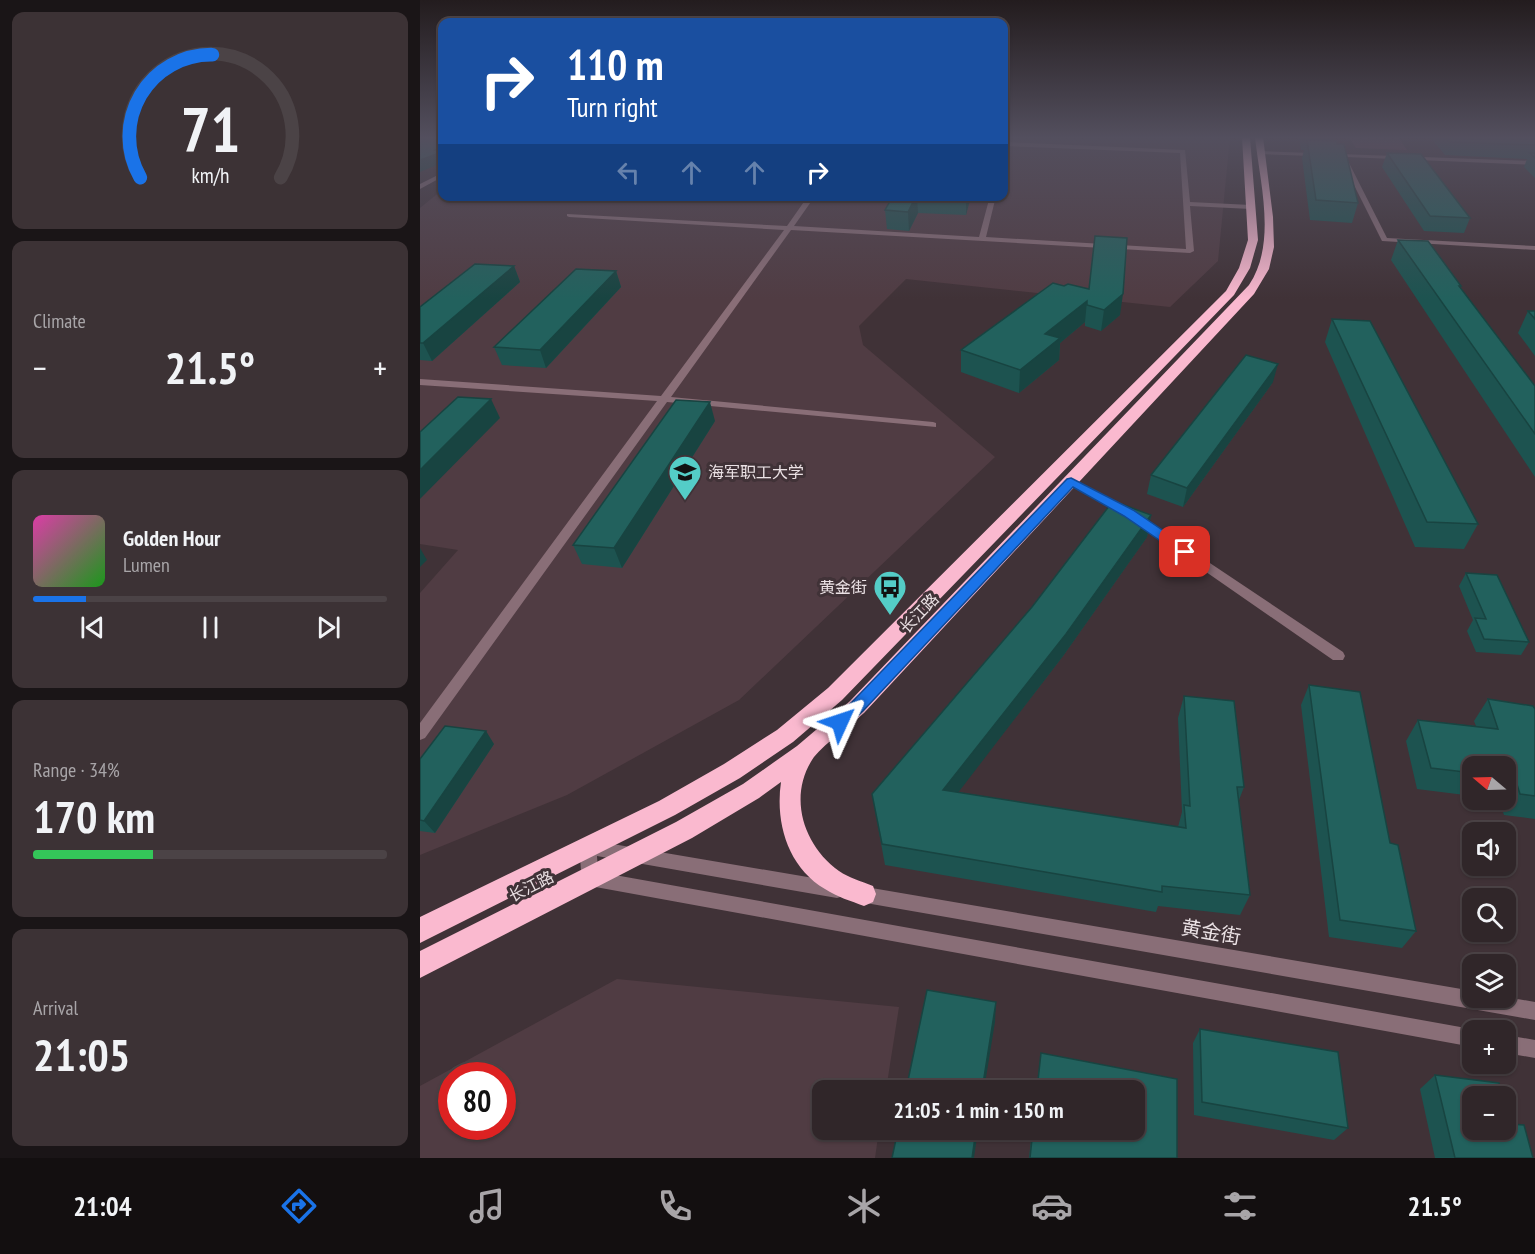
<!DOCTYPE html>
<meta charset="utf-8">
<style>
body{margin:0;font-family:"PT Sans Narrow","Noto Sans SC",sans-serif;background:#3c3235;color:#f1f3f6;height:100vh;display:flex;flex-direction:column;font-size:22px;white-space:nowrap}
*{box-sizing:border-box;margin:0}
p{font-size:20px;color:#a8a5a8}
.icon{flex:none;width:33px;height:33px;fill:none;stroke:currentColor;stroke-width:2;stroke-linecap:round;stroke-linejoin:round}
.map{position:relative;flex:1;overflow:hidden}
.panel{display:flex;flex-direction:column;gap:12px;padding:12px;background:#1a1517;width:420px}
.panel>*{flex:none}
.guide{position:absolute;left:18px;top:18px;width:570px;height:183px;border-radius:12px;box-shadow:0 2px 4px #0004,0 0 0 2px #4b4346;background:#1a4fa0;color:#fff;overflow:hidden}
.needle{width:39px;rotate:289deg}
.fabs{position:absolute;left:1042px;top:756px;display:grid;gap:12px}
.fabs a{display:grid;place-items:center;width:54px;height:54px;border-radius:12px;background:#302629;box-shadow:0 2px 4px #0004,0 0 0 2px #4b4346;font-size:30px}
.speed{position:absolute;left:18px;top:1062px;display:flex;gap:12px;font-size:30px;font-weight:700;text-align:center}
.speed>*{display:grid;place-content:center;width:78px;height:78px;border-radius:50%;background:#302629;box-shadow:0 2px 4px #0004,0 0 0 2px #4b4346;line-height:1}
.speed .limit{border:9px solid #d22;background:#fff;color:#111}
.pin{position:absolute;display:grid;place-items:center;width:51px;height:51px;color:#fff;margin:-26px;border-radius:12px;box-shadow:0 3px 9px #0006}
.me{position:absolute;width:66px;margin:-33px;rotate:48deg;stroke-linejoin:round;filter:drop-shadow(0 0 4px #0008)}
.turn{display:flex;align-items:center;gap:21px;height:126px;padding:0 30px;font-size:27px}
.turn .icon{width:78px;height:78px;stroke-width:2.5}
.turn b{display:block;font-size:42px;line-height:51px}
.lanes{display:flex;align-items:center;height:57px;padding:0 30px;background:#0003;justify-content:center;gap:30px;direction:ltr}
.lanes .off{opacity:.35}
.big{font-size:45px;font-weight:600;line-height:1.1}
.panel .tile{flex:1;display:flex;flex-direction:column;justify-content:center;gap:9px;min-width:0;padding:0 21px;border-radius:12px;background:#3c3235}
.panel .dial{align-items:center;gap:0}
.dial svg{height:156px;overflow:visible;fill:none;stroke:#4b4346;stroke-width:7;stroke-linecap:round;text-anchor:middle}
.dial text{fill:#f1f3f6;stroke:none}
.song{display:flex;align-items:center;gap:18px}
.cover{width:72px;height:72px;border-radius:9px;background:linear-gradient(135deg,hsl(320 70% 55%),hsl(120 70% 35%))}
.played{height:6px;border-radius:3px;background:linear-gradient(90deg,#1a73e8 15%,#4b4346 15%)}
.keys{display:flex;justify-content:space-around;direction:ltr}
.heat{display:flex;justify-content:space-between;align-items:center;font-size:33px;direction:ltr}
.charge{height:9px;border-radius:4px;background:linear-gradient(90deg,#34c759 34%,#4b4346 0)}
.trip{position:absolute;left:392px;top:1080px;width:333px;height:60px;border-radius:12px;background:#302629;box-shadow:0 2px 4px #0004,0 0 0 2px #4b4346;font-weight:600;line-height:60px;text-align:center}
.menu{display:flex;height:96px;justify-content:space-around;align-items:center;background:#130f10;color:#a8a5a8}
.menu .icon{width:42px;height:42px}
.menu .on{color:#1a73e8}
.menu b{font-size:27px;color:#f1f3f6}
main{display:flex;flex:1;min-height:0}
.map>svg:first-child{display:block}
.built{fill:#503c43;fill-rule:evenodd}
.green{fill:#6c3c4e}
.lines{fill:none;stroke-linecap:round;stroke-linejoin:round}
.lane{fill:#896e77;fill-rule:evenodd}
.street{fill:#896e77;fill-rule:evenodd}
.highway{fill:#fab9cf;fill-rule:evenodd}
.wall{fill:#1d5350}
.shaded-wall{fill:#184441}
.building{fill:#22615d;stroke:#184441;stroke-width:1.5}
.route{fill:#1a73e8;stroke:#114b97;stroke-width:1.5}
.labels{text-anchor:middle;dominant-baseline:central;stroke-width:6;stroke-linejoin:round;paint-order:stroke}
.poi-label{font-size:16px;fill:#eae1e4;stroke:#403237;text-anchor:start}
.street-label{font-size:16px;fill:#eae1e4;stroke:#403237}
.near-street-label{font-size:20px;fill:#eae1e4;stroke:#403237}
</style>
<main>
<section class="panel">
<div class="tile dial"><svg viewBox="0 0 100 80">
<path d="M14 69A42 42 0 1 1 86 69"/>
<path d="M14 69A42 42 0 0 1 51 6" stroke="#1a73e8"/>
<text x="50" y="56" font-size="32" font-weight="700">71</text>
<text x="50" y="72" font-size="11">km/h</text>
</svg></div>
<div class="tile"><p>Climate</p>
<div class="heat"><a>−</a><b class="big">21.5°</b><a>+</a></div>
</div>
<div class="tile">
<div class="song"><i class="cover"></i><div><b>Golden Hour</b><p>Lumen</p></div></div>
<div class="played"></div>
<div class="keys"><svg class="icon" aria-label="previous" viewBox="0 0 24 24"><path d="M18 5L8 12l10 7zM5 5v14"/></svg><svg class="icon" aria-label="pause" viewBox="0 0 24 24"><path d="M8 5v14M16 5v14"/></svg><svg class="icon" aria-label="next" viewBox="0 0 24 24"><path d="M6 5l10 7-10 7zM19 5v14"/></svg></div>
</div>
<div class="tile"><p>Range · 34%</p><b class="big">170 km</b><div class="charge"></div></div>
<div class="tile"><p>Arrival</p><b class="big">21:05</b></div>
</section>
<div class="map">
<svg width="1115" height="1158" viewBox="0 0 1115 1158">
<rect width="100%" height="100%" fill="#403237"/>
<!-- built -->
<g class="built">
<polygon points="584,137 810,137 798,261 750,307 486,279 439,326 443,345 575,457 319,700 147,795 0,855 0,593 38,550 0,544 0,208 22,190 22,196 584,196"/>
<path d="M197,979L479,1007L466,1090H402V1130H459L455,1158H0V1086ZM32,1076H82V1126H32Z"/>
</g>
<!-- green -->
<polygon class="green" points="929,137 978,137 987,150 936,148"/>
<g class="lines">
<!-- lane -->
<g class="lane">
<polygon points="584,142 765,150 770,202 831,205 834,207 831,209 770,206 774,251 770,253 371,230 251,397 513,422 516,423 516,427 247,402 5,738 0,740 0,723 237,401 0,385 0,379 241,396 364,230 149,217 147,216 147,214 367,226 388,196 395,196 374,226 559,237 570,196 576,196 566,237 766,249 760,153 584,146"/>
<polygon points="838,151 1115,161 1115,165 926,157 967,238 1115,246 1115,250 962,241 920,157 840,154"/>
<polygon points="651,478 712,511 923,652 925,656 923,660 913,660 704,515 647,483 646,481 647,479"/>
</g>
<!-- street -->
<g class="street">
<polygon points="22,173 22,177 0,189 0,184"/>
<path d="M169,840L417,882L423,884L425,890L423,896L417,898L177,856L178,872L1057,1030H1053V1047L170,886L164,883C160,873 159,852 163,842Z"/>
<polygon points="440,886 1053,991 1053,998 1086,997 1115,1002 1115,1020 440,902 434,900 432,894 434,888"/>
<polygon points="1086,1035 1115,1040 1115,1058 1086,1053"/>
</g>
<!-- highway -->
<g class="highway">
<polygon points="822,137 830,137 838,240 830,268 814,295 422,700 373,742 320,778 255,815 0,943 0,917 239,801 304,764 357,730 408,688 806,291 819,268 828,240"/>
<path d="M835,137H843L853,217L854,247L849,269L834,294L444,713C431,725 401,746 392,760C368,798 384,846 419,871C429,878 441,881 453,886L456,894L453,902L444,906C431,901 417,897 405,889C368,867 355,823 361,782L339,798L272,838L0,978V951L256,822L323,784L377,746L430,701L829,285C857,243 840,184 835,137Z"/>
</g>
</g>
<!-- wall -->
<g class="wall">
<polygon points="656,137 677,137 677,139 656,138"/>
<polygon points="879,137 913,137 913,141 938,203 932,223 890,220 882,158 884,150 881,150"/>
<polygon points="1010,137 1115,137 1115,178 1104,167 1107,159 1025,155"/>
<polygon points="967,153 1050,218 1044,233 1004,231 962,167"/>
<polygon points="473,196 551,196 546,215 498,213 489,231 467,229 465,210"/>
<polygon points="978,240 1041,286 1040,288 1115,386 1115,477 971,260"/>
<polygon points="94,266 100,282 12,361 0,360 0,307"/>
<polygon points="196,271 201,287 126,368 82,365 74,347"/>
<polygon points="633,283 700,315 681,331 665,326 665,322 640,343 639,360 599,393 541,372 541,350"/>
<polygon points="1108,311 1115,311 1115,356 1098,333"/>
<polygon points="912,319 1058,524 1044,549 995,547 905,342"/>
<polygon points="853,382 763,507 727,494 731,475"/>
<polygon points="295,421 202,568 162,564 153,545"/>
<polygon points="731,515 727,537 643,656 538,792 758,827 762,812 758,718 764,696 824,787 819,800 830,895 820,915 738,906 736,912 465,865 452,794"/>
<polygon points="1046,573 1109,642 1101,655 1056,652 1047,631 1053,620 1039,586"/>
<polygon points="889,685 970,843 996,931 982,948 909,937 881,705"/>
<polygon points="1068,699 1115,709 1115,819 1084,815 1079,800 1086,800 1086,766 1053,766 1053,796 997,789 986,741 998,720 1056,726 1054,721"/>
<polygon points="74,744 15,833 0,831 0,759"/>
<polygon points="780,1029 928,1128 914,1140 774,1115 773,1043"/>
<polygon points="621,1053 757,1079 757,1158 609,1158 612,1130 714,1130 714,1090 616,1090"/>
<polygon points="1015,1075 1090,1124 1113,1158 1015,1158 1000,1089"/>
</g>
<!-- shaded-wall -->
<g class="shaded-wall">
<polygon points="22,147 22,163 0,172 0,160 15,150"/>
<polygon points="496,196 497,196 498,213 489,231 488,212"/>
<polygon points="551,196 546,215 546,197"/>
<polygon points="94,266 100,282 12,361 3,343"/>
<polygon points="196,271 201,287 126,368 120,350"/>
<polygon points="703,294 700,315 681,331 684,310"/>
<polygon points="667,301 665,322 640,343 639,360 599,393 600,370 625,334"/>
<polygon points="858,364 853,382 763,507 767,488"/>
<polygon points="71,399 80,418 0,499 0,470"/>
<polygon points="290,402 295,421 202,568 194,548"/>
<polygon points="731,515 727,537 643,656 524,811 523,790"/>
<polygon points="0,548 7,560 0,567"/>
<polygon points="66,731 74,744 15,833 4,821"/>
<polygon points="576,1002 575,1022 564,1090 562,1090"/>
<polygon points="556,1130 558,1130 554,1158 552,1158"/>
</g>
<!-- building -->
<g class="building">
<polygon points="0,137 22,137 22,147 15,150 22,152 0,160"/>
<polygon points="885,137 913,137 914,138"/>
<polygon points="1025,137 1115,137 1115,145 1030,142"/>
<polygon points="887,140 917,141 917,144 924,144 938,203 896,200"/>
<polygon points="967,153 1001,154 1050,218 1010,216"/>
<polygon points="1110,153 1115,153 1115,158"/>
<polygon points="473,196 496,196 488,212 465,210"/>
<polygon points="675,236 707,238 703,294 684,310 667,305 667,301 625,334 640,338 600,370 541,350 633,283 644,286 648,284 669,289"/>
<polygon points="978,240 1008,241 1041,286 1039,286 1115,386 1115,434"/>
<polygon points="55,264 94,266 3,343 0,343 0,307"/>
<polygon points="156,269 196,271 120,350 74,347"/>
<polygon points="1108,311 1115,311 1115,319"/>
<polygon points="912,319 950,321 1058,524 1007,522"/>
<polygon points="826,355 858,364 767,488 731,475"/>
<polygon points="38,397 71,399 0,470 0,432"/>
<polygon points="256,400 290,402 194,548 153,545"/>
<polygon points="693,501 731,515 646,634 523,790 766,828 764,805 770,806 764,696 814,701 824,787 817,787 830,895 742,886 742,892 462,844 452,794 612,607"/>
<polygon points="1046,573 1077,575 1109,642 1064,639 1055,618 1066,619"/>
<polygon points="889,685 940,692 970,843 978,845 996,931 920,920"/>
<polygon points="1068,699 1113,706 1115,709 1115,796 1100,794 1095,778 1086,777 1086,766 1053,766 1053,773 1011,768 998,720 1078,729"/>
<polygon points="25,726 66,731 4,821 0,820 0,759"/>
<polygon points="507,990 576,1002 562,1090 486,1090"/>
<polygon points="780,1029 918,1052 928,1128 782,1102"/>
<polygon points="621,1053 757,1079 757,1158 610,1158 613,1130 714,1130 714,1090 617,1090"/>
<polygon points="1015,1075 1079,1083 1082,1096 1053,1096 1053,1130 1086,1130 1086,1109 1090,1124 1104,1125 1113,1158 1035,1158"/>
<polygon points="478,1130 556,1130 552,1158 472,1158"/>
</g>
<!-- sky -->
<linearGradient id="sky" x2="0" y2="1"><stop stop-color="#231c1e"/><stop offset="0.46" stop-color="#534f5e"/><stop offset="1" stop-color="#534f5e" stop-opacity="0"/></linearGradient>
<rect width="1115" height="299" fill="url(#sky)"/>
<!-- route -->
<path class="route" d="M651,478L713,510L770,549L772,552L770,555H761L704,516L653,487L443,711C434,719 426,731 414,727L412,722L432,702L647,479Z"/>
<!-- icons -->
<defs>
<symbol id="university-pin" viewBox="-11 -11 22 30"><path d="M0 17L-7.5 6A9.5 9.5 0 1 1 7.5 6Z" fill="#54cdc7" stroke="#403237"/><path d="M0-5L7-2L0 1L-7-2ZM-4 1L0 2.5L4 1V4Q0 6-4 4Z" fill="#111"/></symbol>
<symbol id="bus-pin" viewBox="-11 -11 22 30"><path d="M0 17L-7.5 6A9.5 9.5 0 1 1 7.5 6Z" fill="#54cdc7" stroke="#403237"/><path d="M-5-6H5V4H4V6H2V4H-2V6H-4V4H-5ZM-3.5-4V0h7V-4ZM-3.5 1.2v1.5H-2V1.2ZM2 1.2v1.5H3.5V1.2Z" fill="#111"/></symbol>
</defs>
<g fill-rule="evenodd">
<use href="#university-pin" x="246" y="453" width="38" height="52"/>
<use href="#bus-pin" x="451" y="568" width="38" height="52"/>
</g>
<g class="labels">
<!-- poi labels -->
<g class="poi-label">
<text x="288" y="472">海军职工大学</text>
<text x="447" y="587" text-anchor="end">黄金街</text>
</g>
<!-- street labels -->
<g class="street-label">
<text transform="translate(499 613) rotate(-46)">长江路</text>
<text transform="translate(111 886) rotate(-27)">长江路</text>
</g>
<!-- near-street labels -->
<g class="near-street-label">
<text transform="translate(791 932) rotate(10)">黄金街</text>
</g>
</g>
</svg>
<div class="fabs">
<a><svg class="needle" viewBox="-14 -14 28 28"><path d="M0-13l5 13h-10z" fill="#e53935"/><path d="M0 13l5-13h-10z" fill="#a8a5a8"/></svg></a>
<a><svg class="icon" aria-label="sound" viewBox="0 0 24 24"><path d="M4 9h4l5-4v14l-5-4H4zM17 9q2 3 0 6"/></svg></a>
<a><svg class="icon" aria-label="search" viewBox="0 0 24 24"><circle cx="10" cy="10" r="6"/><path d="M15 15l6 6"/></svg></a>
<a><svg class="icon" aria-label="layers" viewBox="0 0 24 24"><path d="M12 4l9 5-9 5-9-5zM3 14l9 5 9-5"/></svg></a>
<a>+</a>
<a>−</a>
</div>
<div class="speed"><div class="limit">80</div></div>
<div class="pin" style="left:765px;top:552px;background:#d93025"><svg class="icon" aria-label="arrive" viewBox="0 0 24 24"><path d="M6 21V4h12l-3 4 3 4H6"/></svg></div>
<svg class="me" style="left:420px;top:722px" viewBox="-20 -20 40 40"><path d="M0-17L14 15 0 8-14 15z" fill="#1a73e8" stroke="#fff" stroke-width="4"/></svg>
<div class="trip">21:05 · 1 min · 150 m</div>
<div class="guide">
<div class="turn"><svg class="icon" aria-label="right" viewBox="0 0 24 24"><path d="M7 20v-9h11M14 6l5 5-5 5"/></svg><div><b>110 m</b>Turn right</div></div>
<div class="lanes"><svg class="icon off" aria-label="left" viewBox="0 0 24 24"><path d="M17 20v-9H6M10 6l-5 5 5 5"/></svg><svg class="icon off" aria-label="ahead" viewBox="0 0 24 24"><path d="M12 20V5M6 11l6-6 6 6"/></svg><svg class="icon off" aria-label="ahead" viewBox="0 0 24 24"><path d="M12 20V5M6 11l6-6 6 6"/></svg><svg class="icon" aria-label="right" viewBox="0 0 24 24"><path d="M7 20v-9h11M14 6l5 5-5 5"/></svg></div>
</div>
</div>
</main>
<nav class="menu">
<b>21:04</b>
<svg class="icon on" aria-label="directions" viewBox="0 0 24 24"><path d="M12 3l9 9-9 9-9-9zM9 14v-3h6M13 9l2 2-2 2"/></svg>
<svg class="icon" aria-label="music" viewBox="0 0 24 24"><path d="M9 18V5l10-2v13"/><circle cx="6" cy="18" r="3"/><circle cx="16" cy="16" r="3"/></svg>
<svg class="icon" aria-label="phone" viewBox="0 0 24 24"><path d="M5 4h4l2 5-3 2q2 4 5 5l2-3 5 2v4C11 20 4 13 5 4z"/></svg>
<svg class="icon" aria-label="climate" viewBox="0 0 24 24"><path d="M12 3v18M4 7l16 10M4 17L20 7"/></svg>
<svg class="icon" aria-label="car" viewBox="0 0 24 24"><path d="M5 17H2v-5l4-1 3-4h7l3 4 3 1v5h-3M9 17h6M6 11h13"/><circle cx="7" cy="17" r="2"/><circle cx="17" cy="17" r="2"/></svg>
<svg class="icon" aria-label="filters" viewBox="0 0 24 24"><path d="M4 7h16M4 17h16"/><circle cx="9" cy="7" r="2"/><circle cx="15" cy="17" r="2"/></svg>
<b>21.5°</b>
</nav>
